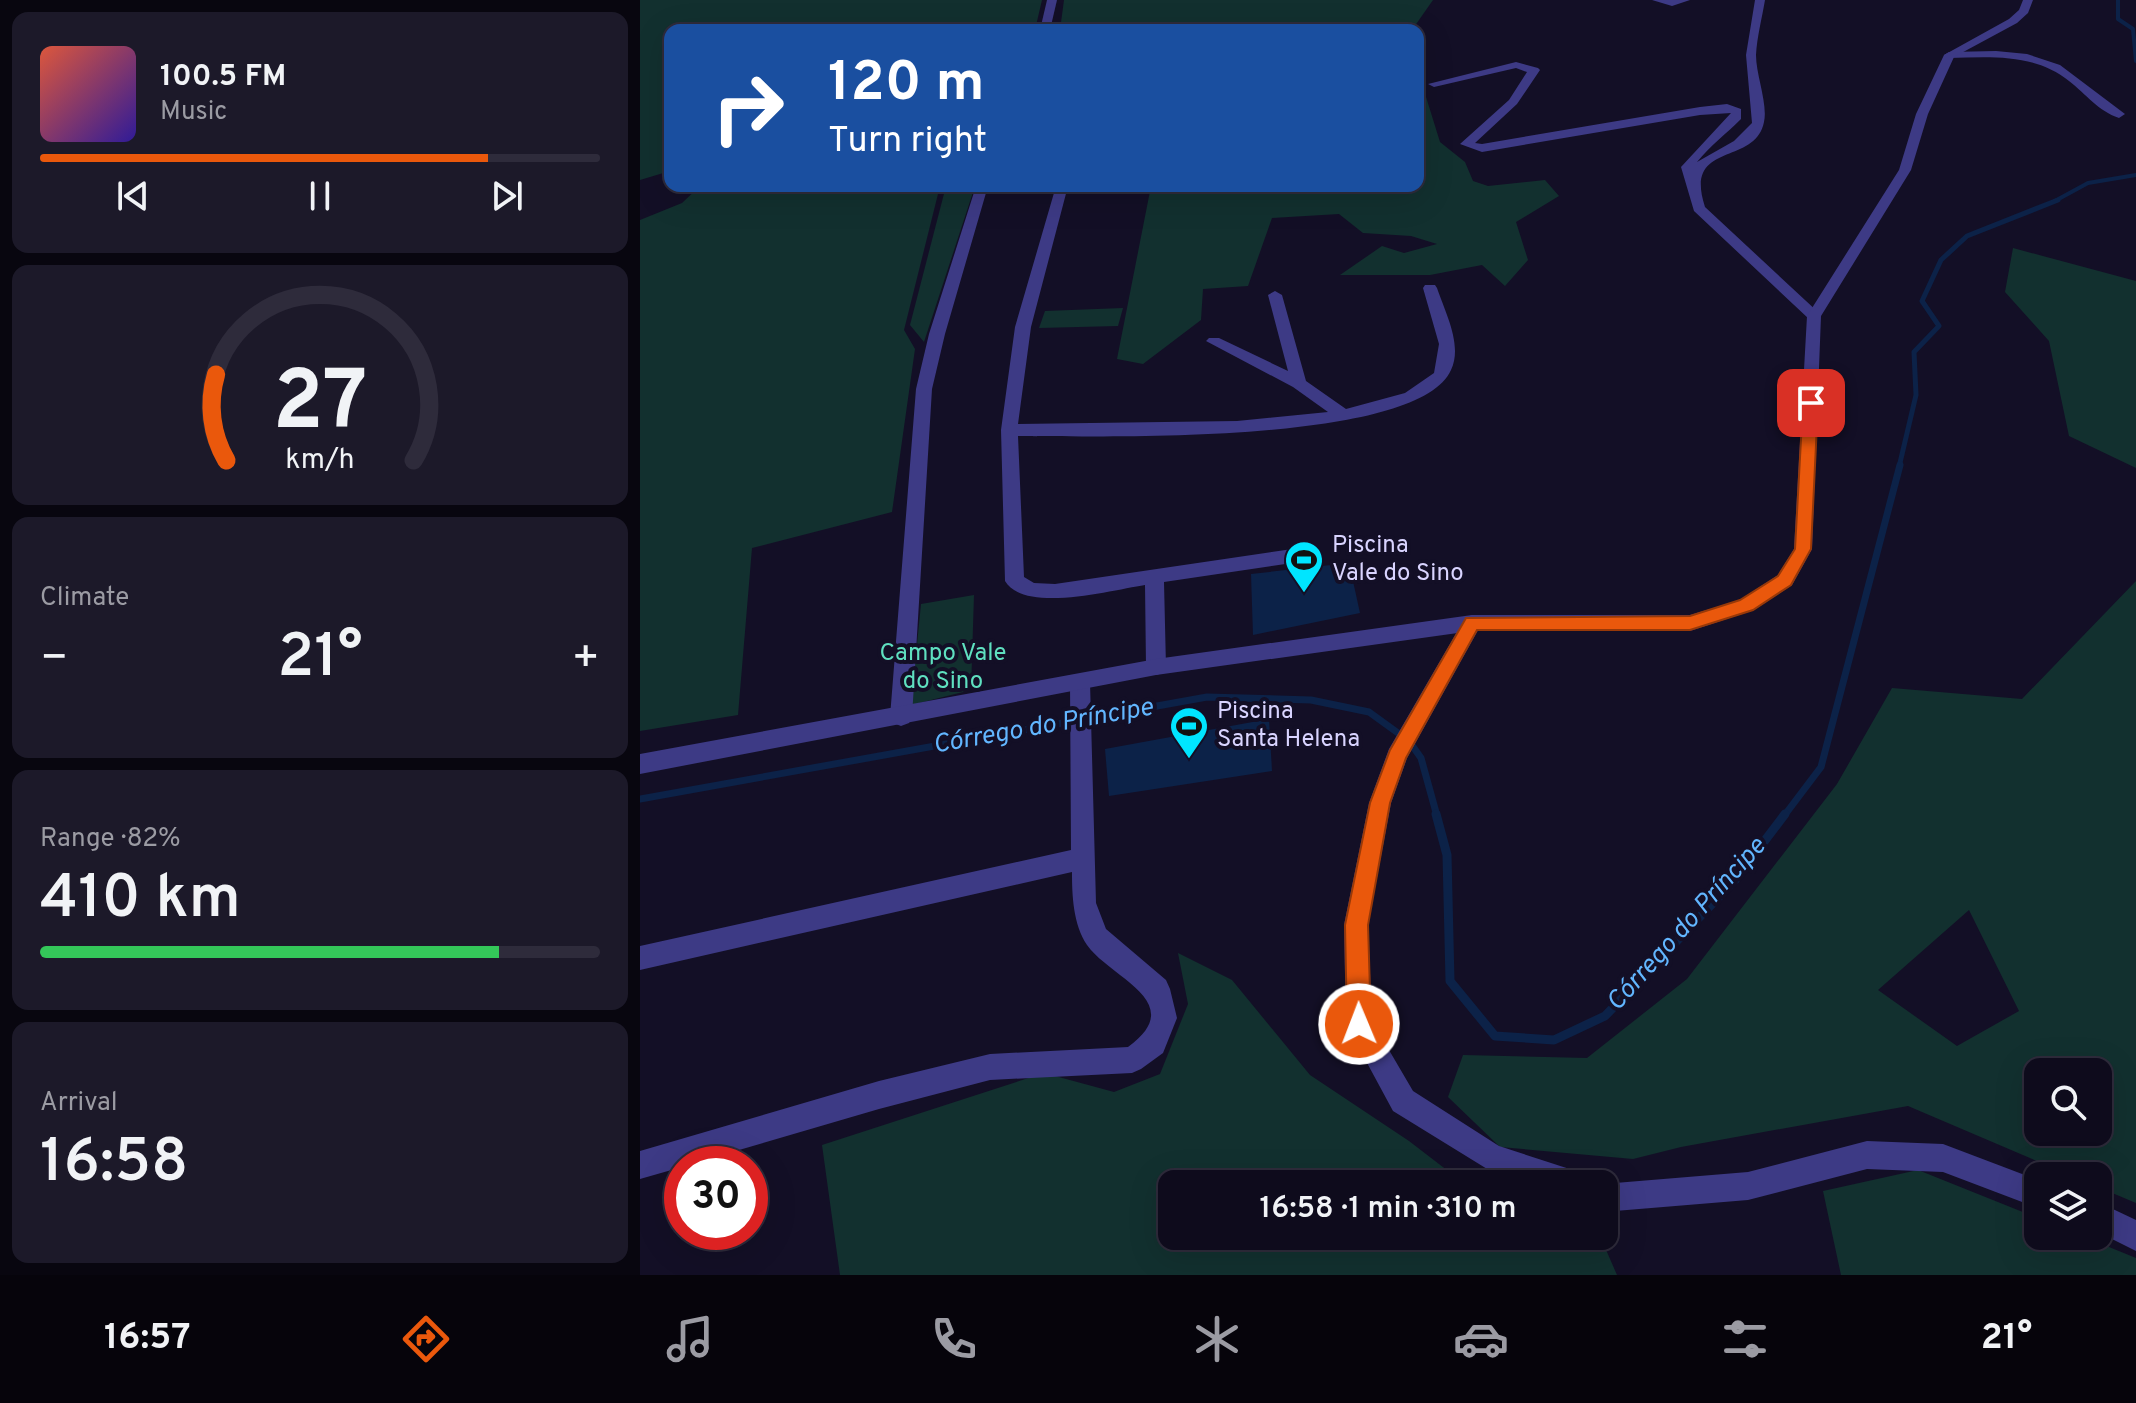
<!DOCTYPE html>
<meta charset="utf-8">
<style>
body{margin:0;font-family:Overpass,sans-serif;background:#1c1929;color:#f1f3f6;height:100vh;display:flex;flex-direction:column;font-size:30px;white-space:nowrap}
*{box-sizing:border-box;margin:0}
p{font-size:26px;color:#9b9ba3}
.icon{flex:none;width:44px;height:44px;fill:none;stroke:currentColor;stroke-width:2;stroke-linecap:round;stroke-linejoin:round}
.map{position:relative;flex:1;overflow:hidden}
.details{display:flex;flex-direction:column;gap:12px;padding:12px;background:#08060f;width:640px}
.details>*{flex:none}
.hud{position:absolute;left:24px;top:24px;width:760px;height:168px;border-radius:16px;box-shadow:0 8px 32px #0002,0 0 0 2px #2e2b3b;background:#1a4fa0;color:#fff;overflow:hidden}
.controls{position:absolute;left:1384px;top:1058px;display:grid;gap:16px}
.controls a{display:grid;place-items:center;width:88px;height:88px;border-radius:16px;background:#0e0b1c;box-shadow:0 8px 32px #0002,0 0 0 2px #2e2b3b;font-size:40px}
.speed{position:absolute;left:24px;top:1146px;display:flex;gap:16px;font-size:40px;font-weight:700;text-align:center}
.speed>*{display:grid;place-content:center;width:104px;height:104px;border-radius:50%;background:#0e0b1c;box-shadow:0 8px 32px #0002,0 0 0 2px #2e2b3b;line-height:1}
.speed .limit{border:12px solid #d22;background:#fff;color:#111}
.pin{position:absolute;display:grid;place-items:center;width:68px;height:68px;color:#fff;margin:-34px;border-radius:16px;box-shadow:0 4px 12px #0006}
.me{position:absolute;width:88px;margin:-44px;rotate:359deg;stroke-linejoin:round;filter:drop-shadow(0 0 6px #0008)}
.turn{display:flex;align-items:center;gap:28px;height:168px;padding:0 32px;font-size:36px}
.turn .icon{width:104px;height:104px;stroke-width:2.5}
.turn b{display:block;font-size:56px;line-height:68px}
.big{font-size:60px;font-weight:600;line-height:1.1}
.details .card{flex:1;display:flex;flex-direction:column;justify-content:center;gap:12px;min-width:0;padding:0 28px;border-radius:16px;background:#1c1929}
.details .dial{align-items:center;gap:0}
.dial svg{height:208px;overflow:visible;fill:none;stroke:#2e2b3b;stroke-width:7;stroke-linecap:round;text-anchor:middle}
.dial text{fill:#f1f3f6;stroke:none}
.song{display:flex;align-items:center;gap:24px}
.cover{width:96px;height:96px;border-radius:12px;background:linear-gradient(135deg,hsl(10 70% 55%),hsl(250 70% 35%))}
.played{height:8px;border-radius:4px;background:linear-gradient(90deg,#ea580c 80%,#2e2b3b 80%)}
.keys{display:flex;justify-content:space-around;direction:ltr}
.heat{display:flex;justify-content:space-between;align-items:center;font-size:44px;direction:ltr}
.charge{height:12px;border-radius:6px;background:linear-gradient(90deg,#34c759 82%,#2e2b3b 0)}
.trip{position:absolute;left:518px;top:1170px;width:460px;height:80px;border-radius:16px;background:#0e0b1c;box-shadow:0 8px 32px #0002,0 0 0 2px #2e2b3b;font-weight:600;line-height:80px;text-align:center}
.menu{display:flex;height:128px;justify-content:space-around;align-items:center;background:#06040b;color:#9b9ba3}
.menu .icon{width:56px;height:56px}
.menu .active{color:#ea580c}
.menu b{font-size:36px;color:#f1f3f6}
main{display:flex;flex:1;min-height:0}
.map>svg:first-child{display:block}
.green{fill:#12302f;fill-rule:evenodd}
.water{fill:#0c2248}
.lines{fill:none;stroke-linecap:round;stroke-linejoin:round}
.stream-far3{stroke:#0c2248;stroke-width:4}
.stream-far2{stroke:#0c2248;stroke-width:5}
.stream-far1{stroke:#0c2248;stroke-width:7}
.stream{stroke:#0c2248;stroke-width:9}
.minor{fill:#3d3a85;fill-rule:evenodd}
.tertiary{fill:#3d3a85;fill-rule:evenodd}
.route{fill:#ea580c;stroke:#983908;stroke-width:2}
.labels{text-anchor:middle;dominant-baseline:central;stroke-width:8;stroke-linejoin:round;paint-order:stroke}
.poi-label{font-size:24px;fill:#d9d4ff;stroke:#130f26;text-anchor:start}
.park-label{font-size:24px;fill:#5fe0c0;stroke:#130f26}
.water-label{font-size:26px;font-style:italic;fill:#62b6ff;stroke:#130f26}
</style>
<main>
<section class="details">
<div class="card">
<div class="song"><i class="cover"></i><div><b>100.5 FM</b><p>Music</p></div></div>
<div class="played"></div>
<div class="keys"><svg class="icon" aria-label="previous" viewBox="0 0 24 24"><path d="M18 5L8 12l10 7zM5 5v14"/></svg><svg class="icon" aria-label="pause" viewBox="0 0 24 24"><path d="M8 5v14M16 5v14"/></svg><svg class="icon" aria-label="next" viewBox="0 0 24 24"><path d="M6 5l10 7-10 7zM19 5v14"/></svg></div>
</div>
<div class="card dial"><svg viewBox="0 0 100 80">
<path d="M14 69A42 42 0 1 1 86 69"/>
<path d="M14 69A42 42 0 0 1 10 36" stroke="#ea580c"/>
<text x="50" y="56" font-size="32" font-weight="700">27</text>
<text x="50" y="72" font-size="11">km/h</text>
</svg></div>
<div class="card"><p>Climate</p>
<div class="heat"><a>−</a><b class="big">21°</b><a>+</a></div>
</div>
<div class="card"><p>Range · 82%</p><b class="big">410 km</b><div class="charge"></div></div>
<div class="card"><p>Arrival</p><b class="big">16:58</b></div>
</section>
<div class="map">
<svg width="1496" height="1275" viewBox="0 0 1496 1275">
<rect width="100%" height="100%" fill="#130f26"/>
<!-- green -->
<g class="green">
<polygon points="0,0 402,0 395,30 30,30 30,171 0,180"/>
<polygon points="424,0 793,0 772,30 420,30"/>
<polygon points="778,71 800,142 825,162 833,181 848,186 905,180 919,196 876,222 888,260 865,286 842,265 790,275 700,275 742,246 764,253 797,244 771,236 723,233 699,214 632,218 608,286 563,289 561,320 503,364 477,359 511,186 778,186"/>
<polygon points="60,186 300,186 264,330 275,349 252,512 112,548 98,715 0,731 0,220 42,203"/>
<polygon points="306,186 335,186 284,342 270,325"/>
<polygon points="1373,248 1496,281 1496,468 1429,436 1409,341 1365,292"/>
<polygon points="483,308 478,326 399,328 405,311"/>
<path d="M1496,581V1203L1458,1187V1176H1432L1268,1106L1041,1147L993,1159L860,1147L808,1097L823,1055L947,1058L1047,979L1197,784L1252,688L1382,699ZM1329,910L1379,1011L1317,1046L1238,990ZM1398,1072H1458V1132H1398Z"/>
<polygon points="334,595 331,690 271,705 281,604"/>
<polygon points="538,953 592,980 670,1075 769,1141 825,1184 532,1184 532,1236 960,1236 977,1275 200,1275 182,1145 404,1073 474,1092 520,1074 548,1004"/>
<polygon points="1278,1170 1398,1218 1398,1236 1442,1236 1496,1258 1496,1275 1201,1275 1183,1191"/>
</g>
<!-- water -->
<g class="water">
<polygon points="709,563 720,613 613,635 611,574"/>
<polygon points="629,719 632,771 469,796 465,749"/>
</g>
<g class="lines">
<!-- stream-far3 -->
<g class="stream-far3">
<polyline points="1478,0 1478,19 1493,29 1496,61"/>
<polyline points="1413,202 1448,183 1496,175"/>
</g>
<!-- stream-far2 -->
<polyline class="stream-far2" points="1259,467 1276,395 1274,352 1299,326 1282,301 1301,260 1327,236 1418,200"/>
<!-- stream-far1 -->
<g class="stream-far1">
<polyline points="0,799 567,697 671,700 729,712 769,741 781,758 797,816"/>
<polyline points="1144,816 1181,767 1260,465"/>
</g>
<!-- stream -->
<polyline class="stream" points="796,814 807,855 810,981 855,1036 914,1040 965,1016 1095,880 1145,814"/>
<!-- minor -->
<g class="minor">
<polygon points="407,0 417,0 410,30 400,30"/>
<polygon points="1012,0 1050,0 1032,6"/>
<path d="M1115,0H1125C1122,18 1117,37 1116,55C1116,75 1128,104 1124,122C1115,167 1043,140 1065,207L1179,313V319H1169L1054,211L1041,167L1091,113L1060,115L842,152L820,144L869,100L887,72L876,68L794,87L788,84L876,62L898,68L900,70L877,104L835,143L842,144L1060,107L1087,104L1101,109V119C1087,133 1070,146 1057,162L1094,141L1112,123L1106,55Z"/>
<path d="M1356,51L1387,54L1420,65L1485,114L1479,118C1458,111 1446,94 1429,81C1395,53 1350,57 1309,58L1304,55L1309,52Z"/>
<polygon points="336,186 348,186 305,334 292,389 272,717 269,723 261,726 253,723 250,717 276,389 289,334"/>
<path d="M416,186H428L391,327L378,424L597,421L688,412L653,387L566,341L569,338H579L648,371L628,295L635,291L642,295L666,381L706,409L765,393L794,373L799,344L783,288L785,285H795L797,288C805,312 823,345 811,370C777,446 456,436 378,436L384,577L394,583L415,584L659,548L666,550L668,555L666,560L659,562L524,582L526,667L523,673L516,675L509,673L506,667L505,585C472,590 385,614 365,581L361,430L375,327Z"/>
<polygon points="832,615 839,618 842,623 767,758 751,803 728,925 732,1021 773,1091 859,1146 945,1174 949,1184 890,1184 852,1172 753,1111 706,1024 704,925 729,803 749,749 825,618"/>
<path d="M440,674L447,676L450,682L456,903L466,929L526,980L530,989L537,1018L523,1053L501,1069L492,1073L350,1080L239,1109L51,1164H42V1167L0,1179V1151L239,1081L350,1054L488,1047C550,1002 470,978 447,945C433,924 432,895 432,872L0,970V946L431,850L430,682L433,676Z"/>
<polygon points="1227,1141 1303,1144 1398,1180 1398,1208 1303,1172 1227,1169 1108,1200 975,1211 964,1207 964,1184 953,1184 964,1179 975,1183 1108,1172"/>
<polygon points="1458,1202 1496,1220 1496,1251 1458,1232"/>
</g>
<!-- tertiary -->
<polygon class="tertiary" points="1383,0 1393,0 1388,13 1377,23 1314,57 1288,114 1271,170 1181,316 1172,549 1152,585 1114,610 1050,631 832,631 516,675 0,774 0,754 516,659 832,615 1050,615 1100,600 1138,575 1154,549 1167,316 1259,170 1276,114 1304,55 1369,19 1379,10"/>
</g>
<!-- route -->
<polygon class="route" points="1171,398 1178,403 1171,549 1151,585 1113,610 1050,630 837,630 766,758 750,803 728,925 731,1024 727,1033 719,1036 710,1033 707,1024 705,925 730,803 750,750 826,618 1050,616 1100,600 1138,576 1155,549 1163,403"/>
<!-- icons -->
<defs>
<symbol id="stadium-pin" viewBox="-11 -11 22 30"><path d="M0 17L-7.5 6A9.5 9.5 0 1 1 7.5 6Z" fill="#00e5ff" stroke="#130f26"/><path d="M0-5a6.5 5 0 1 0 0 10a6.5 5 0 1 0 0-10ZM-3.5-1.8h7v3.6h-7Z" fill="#111"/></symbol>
</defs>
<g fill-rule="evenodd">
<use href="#stadium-pin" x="642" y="538" width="44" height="60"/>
<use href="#stadium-pin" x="527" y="704" width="44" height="60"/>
</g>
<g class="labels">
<!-- poi labels -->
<g class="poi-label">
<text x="692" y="546">Piscina<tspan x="692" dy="28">Vale do Sino</tspan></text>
<text x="577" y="712">Piscina<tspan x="577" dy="28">Santa Helena</tspan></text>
</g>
<!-- park labels -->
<g class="park-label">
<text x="303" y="654">Campo Vale<tspan x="303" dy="28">do Sino</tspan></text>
</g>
<!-- water labels -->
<g class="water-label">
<text transform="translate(403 727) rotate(-10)">Córrego do Príncipe</text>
<text transform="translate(1047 925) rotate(-48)">Córrego do Príncipe</text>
</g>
</g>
</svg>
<div class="controls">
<a><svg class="icon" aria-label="search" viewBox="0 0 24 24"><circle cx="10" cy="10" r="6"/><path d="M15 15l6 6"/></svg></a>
<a><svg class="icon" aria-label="layers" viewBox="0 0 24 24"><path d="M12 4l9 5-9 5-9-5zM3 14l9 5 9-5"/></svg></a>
</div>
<div class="speed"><div class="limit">30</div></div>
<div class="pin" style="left:1171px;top:403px;background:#d93025"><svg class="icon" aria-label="arrive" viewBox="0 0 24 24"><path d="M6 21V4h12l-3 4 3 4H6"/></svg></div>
<svg class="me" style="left:719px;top:1024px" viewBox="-20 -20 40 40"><circle r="17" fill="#ea580c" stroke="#fff" stroke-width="3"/><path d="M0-11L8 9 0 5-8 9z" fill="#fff"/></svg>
<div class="trip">16:58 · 1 min · 310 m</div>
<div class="hud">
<div class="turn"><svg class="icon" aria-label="right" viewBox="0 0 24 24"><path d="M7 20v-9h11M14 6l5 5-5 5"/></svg><div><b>120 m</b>Turn right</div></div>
</div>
</div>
</main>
<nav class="menu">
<b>16:57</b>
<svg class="icon active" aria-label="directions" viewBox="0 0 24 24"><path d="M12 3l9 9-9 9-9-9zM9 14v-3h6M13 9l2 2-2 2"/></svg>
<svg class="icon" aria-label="music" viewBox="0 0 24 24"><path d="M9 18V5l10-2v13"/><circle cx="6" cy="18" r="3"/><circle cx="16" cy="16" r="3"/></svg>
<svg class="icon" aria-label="phone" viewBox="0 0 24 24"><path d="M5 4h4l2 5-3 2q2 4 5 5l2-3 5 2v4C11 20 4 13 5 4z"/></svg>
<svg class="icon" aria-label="climate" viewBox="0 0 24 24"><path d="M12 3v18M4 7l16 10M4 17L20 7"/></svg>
<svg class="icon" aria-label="car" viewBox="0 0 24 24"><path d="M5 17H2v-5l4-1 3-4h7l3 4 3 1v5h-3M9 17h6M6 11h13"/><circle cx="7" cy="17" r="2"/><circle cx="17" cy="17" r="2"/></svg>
<svg class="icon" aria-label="filters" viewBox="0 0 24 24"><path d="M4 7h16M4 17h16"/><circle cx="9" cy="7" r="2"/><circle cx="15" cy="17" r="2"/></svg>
<b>21°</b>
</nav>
